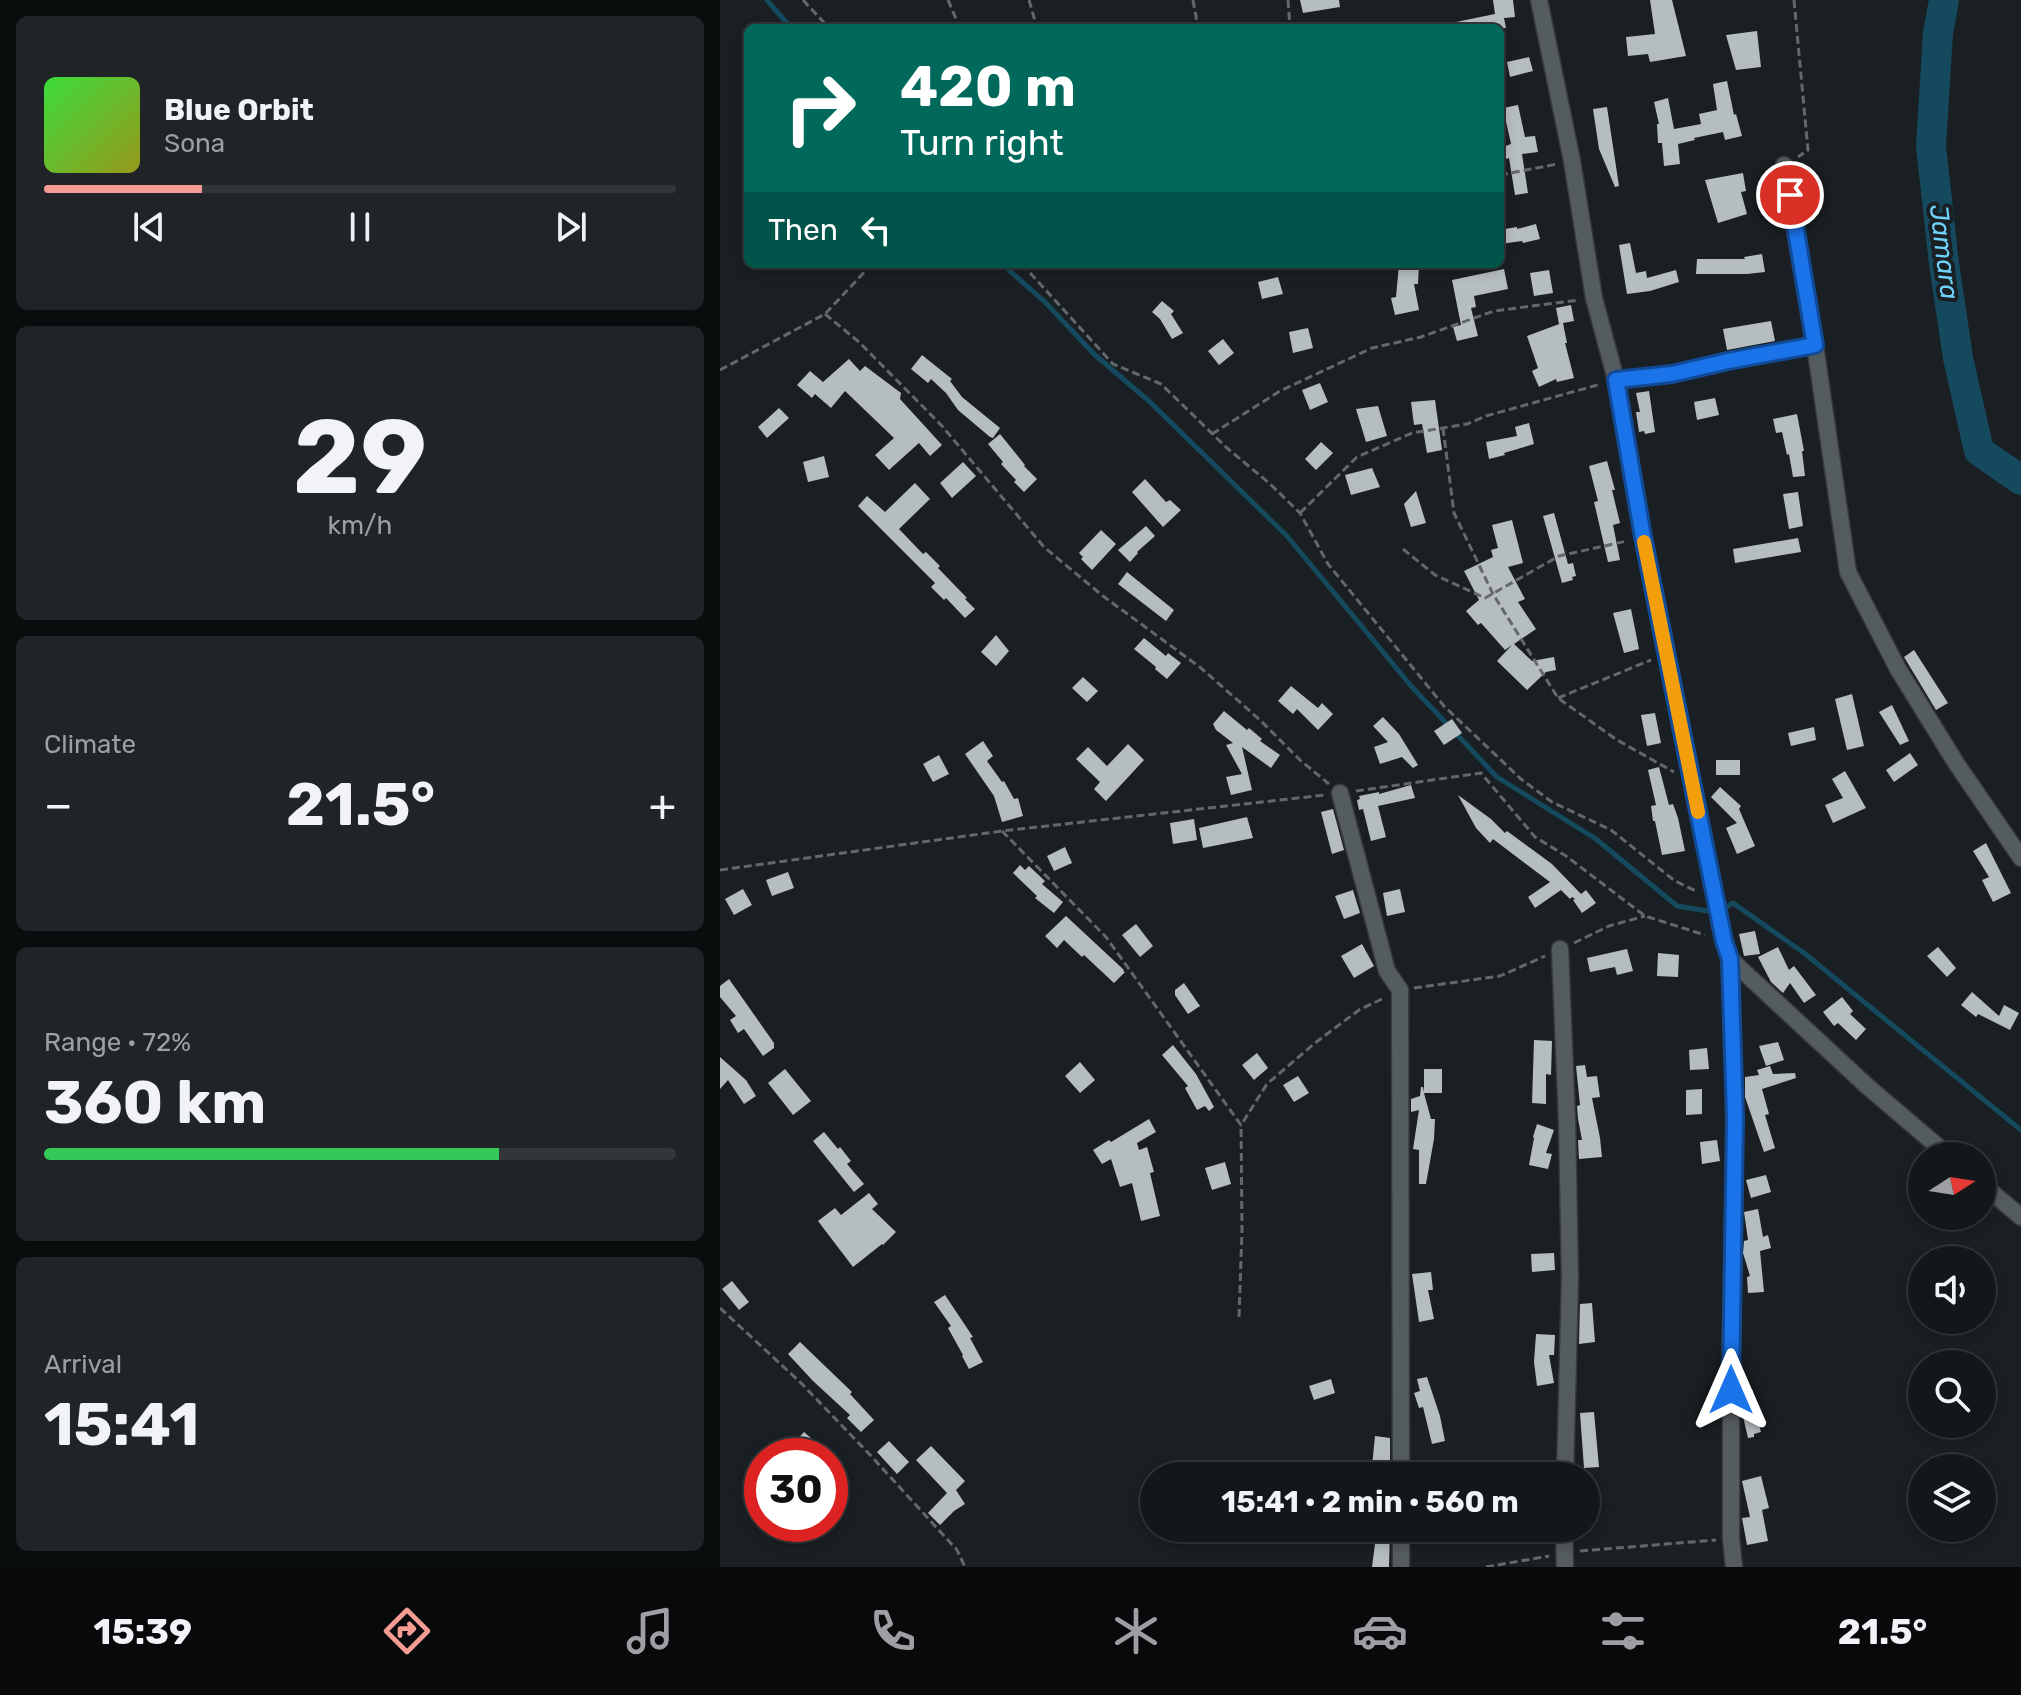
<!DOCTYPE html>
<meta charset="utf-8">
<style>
body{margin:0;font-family:Rubik,sans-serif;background:#202427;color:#f1f3f6;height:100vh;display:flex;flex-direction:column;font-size:30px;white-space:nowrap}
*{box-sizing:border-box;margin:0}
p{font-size:26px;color:#9d9fa2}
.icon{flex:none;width:44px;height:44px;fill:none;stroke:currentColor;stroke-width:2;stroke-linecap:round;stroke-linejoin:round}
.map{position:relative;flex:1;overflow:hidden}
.details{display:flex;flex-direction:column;gap:16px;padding:16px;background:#0a0d0e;width:720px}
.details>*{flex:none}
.hud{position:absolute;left:24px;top:24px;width:760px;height:244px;border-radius:12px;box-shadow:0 4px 12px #0003,0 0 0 2px #323639;background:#00695c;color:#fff;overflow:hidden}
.needle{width:52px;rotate:78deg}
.buttons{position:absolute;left:1188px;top:1142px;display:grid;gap:16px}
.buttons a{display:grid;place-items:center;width:88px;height:88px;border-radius:50%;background:#13171a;box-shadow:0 4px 12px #0003,0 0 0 2px #323639;font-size:40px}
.speed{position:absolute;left:24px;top:1438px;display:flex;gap:16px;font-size:40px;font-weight:700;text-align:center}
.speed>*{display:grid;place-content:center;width:104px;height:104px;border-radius:50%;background:#13171a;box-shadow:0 4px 12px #0003,0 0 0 2px #323639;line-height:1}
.speed .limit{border:12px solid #d22;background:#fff;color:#111}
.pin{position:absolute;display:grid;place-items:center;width:68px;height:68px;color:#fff;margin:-34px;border:4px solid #fff;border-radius:50%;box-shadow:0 2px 8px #0007}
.me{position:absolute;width:88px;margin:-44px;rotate:0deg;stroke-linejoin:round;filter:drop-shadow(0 0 6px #0008)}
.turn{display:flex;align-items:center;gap:28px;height:168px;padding:0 24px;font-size:36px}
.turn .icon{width:104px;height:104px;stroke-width:2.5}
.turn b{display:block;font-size:56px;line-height:68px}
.then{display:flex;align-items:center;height:76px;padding:0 24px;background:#0003;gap:16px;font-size:30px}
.big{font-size:60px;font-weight:700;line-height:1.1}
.details .tile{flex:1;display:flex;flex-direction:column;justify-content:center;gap:12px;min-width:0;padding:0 28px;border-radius:12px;background:#202427}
.details .dial{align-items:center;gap:0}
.dial b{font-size:104px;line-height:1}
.song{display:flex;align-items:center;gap:24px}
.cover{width:96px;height:96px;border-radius:12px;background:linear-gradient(135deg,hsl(120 70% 55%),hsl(60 70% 35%))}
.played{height:8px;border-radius:4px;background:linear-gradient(90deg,#f59c95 25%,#323639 25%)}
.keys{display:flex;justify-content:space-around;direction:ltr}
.heat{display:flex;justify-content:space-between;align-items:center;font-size:44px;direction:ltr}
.charge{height:12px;border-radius:6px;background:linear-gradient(90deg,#34c759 72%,#323639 0)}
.trip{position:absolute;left:420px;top:1462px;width:460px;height:80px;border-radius:40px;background:#13171a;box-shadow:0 4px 12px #0003,0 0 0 2px #323639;font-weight:700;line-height:80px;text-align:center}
.tab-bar{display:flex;height:128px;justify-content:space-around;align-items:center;background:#08090a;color:#9d9fa2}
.tab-bar .icon{width:56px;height:56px}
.tab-bar .active{color:#f59c95}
.tab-bar b{font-size:36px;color:#f1f3f6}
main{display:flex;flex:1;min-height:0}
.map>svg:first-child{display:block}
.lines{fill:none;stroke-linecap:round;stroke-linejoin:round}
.stream{stroke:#154a5e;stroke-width:5}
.river{stroke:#154a5e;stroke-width:30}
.building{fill:#b6bdc1}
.street-casing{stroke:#363a3c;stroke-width:19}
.path{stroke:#63686b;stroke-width:3;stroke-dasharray:8 4;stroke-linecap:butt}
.street{stroke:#555c5f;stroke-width:16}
.route-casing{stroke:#114b97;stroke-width:20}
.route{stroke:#1a73e8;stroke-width:14}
.slow{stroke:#f59e0b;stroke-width:14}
.labels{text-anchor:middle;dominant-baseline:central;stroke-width:8;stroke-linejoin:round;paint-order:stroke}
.water-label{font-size:26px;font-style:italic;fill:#6ed1fa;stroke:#191f22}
</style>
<main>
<section class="details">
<div class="tile">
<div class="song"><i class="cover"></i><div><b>Blue Orbit</b><p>Sona</p></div></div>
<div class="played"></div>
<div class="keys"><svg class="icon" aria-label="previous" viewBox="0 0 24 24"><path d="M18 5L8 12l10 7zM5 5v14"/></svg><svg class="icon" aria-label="pause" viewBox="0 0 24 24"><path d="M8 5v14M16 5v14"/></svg><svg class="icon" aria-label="next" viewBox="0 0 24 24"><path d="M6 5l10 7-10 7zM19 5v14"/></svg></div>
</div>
<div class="tile dial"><b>29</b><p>km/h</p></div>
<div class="tile"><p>Climate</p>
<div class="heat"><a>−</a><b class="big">21.5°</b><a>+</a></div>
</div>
<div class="tile"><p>Range · 72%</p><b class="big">360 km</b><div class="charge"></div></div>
<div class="tile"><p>Arrival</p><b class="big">15:41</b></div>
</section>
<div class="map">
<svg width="1301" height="1567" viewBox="0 0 1301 1567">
<rect width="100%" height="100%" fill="#191f22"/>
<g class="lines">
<!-- stream -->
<g class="stream">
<polyline points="47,0 71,28"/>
<polyline points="282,264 325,302 374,354 430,402 567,536 692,687 777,777 876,839 957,906 994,912"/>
<polyline points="1003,909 1013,903 1084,953 1301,1130"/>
</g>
<!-- river -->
<polyline class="river" points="1224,0 1218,33 1211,146 1224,264 1238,358 1259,451 1301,480"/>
</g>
<!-- building -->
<g class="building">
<polygon points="580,0 619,0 620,7 583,13"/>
<polygon points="773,0 793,0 795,17 784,18 786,28 736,28 736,22 775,14"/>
<polygon points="930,0 952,0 966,56 930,62 928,54 908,56 906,37 935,34"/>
<polygon points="1037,31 1041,67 1016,70 1006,35"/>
<polygon points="809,57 813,71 790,77 787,62"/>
<polygon points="1007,81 1014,115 1016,114 1022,136 1005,140 1003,132 974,138 975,140 958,144 960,164 944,166 942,143 938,143 937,124 939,124 934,102 948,98 954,129 981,124 979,114 997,110 993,84"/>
<polygon points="798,105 805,137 815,136 818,152 802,154 808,193 795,195 789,158 780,161 780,148 791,144 783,108"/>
<polygon points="887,107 899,186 895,187 879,149 873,109"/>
<polygon points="1023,173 1026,191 1021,192 1027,214 998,223 985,180"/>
<polygon points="816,224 820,239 803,243 802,241 780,244 780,233 785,232 785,229 797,227 797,229"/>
<polygon points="910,243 916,273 926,271 927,278 956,270 959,282 930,291 907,294 899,245"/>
<polygon points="1042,254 1045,272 1027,274 976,274 977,259 1025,259 1024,257"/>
<polygon points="679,264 699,264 698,284 694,284 699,310 675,315 671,298 676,297"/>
<polygon points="784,269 788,289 754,296 756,307 751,308 758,336 737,341 733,327 741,325 732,280"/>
<polygon points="829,270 833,293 814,296 810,273"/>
<polygon points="558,277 563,294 542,299 538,282"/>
<polygon points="442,301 454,311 451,314 463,333 452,339 440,319 432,312"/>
<polygon points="851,305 854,321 843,323 847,343 845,343 854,378 837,382 836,379 819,387 812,371 818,368 807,336 842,323 839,324 836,308"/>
<polygon points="1051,321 1055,341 1007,350 1003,329"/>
<polygon points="588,328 593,348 573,353 569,332"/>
<polygon points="503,339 514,353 499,365 488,351"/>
<polygon points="202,355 232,379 230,381 242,397 280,428 273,438 270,437 238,410 226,393 211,379 208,383 191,369"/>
<polygon points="129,359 140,371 145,366 181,393 180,399 222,445 210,456 199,443 169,470 155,455 174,438 125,391 111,408 95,394 92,398 77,385 90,371 103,382"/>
<polygon points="600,383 608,402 590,410 582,390"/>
<polygon points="929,391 935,432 925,434 924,431 919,432 916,412 920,412 916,393"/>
<polygon points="995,398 999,415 977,420 974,402"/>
<polygon points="715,400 722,450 707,453 702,424 694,425 691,402"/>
<polygon points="658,406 667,436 646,442 636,409"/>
<polygon points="59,408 69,418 47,438 38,427"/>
<polygon points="1077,414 1084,451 1082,451 1085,476 1073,477 1069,454 1067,455 1062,432 1056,433 1053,419"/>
<polygon points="809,423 814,444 784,453 785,455 769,459 766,442 797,436 795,427"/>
<polygon points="280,434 305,465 304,466 317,479 304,492 294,482 296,480 281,464 283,462 268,444"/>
<polygon points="601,442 613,453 596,470 585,459"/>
<polygon points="104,456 109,477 88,482 83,462"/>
<polygon points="887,461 895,490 892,490 900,523 893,525 900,560 888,562 874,502 878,501 869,466"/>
<polygon points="243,462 256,476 232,498 220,483"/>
<polygon points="652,468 660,487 631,495 625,475"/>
<polygon points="425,479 446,502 450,500 461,510 443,527 412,492"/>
<polygon points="195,483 210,499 179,529 203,554 206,552 220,566 218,568 247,598 245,599 255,609 245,618 226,598 224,600 211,587 215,583 138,506 147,496 165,512"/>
<polygon points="696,491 706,523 691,527 684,504"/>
<polygon points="1078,492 1083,526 1069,529 1063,494"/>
<polygon points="834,513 848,564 853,563 856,576 852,577 853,580 842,583 823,516"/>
<polygon points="792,520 803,563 788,567 805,599 798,602 816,629 794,644 812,661 834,657 836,670 826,672 807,690 777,661 792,645 785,650 761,623 758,625 746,611 759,600 744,571 773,557 771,550 778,548 772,525"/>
<polygon points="426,526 435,536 417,552 418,553 410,562 398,550"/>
<polygon points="381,530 396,544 372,570 361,559 363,557 359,553"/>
<polygon points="1078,538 1081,552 1015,563 1013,549"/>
<polygon points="407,572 454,610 446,621 398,584"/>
<polygon points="911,609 919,649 904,653 893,613"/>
<polygon points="276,635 289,651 276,666 261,652"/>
<polygon points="424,638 446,656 448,653 461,663 447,679 435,669 436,667 414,649"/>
<polygon points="1194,650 1228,703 1216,710 1184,657"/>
<polygon points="363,677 378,691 367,702 352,688"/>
<polygon points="571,686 598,708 602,703 613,714 598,730 577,709 573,714 558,701"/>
<polygon points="1132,694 1144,746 1127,750 1115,699"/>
<polygon points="1172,705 1189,741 1180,745 1159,712"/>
<polygon points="504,711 527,730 529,728 542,739 540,741 560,755 551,768 522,747 532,790 511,795 506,777 522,774 506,745 513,743 496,730 493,724"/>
<polygon points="935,713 941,743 927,746 921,715"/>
<polygon points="663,717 679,734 698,765 693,768 682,757 660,764 654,747 668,742 653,726"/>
<polygon points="732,719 742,733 724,745 714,731"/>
<polygon points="1094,727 1096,740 1071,746 1068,733"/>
<polygon points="263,741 273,756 267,761 282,782 284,781 294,799 298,798 303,816 282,822 274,796 245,754"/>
<polygon points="408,744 424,760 386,801 374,789 380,782 356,759 368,747 387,766"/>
<polygon points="1190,753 1198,765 1174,782 1166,770"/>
<polygon points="219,755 229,774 213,782 203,764"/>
<rect x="996" y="760" width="24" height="15"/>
<polygon points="939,767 949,805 953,804 958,818 965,851 942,855 935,821 933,821 931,806 936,805 928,770"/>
<polygon points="1125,771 1146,808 1113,823 1105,805 1123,798 1112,779"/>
<polygon points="691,785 695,798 658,806 666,837 651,841 643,809 639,810 637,800 640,799 639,796 659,792 659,794"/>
<polygon points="1000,787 1021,806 1019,809 1035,846 1017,854 1006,828 1017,823 991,797"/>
<polygon points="738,795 771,819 785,833 787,831 832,864 861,894 866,890 876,903 862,913 853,900 855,899 852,897 850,899 841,890 815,908 808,897 830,882 773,839 770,843 756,828"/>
<polygon points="613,809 624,850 612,854 601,812"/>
<polygon points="527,817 533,838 483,848 479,828"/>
<polygon points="474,819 477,840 453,844 450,823"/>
<polygon points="1266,843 1291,893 1273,902 1262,880 1269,877 1253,851"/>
<polygon points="345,847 352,863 334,871 327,856"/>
<polygon points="300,865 305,870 309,866 325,881 322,884 343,902 334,913 315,898 317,896 293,873"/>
<polygon points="68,872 74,888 52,896 46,880"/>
<polygon points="23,889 32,905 14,915 5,899"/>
<polygon points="680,889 685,912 667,916 663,893"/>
<polygon points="633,890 640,913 624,919 615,896"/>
<polygon points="346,916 404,970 403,971 405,972 394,983 364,955 362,957 344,940 337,948 325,936"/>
<polygon points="416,924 433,946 420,957 402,935"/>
<polygon points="1035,931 1040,954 1024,956 1019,934"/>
<polygon points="642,944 654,966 634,978 621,956"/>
<polygon points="1058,947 1069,970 1074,966 1096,995 1084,1003 1070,983 1063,993 1051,982 1038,957"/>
<polygon points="1218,947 1236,968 1227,977 1207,956"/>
<polygon points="907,949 913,971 897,975 895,967 870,972 867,958"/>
<polygon points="938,953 959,955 958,977 937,976"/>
<polygon points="9,979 54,1043 54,1048 43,1056 24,1029 18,1033 10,1020 16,1016 0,997 0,986"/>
<polygon points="464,983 480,1006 468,1014 455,995 455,990"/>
<polygon points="1252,992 1279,1016 1284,1005 1299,1013 1290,1030 1258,1014 1256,1017 1241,1005"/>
<polygon points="1122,997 1133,1011 1130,1014 1146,1029 1136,1040 1118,1023 1114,1026 1103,1012"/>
<polygon points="814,1040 832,1041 831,1075 826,1074 826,1104 812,1103"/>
<polygon points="1058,1042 1064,1060 1046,1066 1039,1046"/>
<polygon points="453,1045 476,1074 494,1107 489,1111 485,1106 477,1110 465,1088 468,1086 442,1055"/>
<polygon points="987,1048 989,1069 970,1070 969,1050"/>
<polygon points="537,1053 548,1068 534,1080 522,1065"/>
<polygon points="0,1057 26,1080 36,1096 24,1104 8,1080 0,1089"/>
<polygon points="360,1062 375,1080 360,1093 345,1076"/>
<polygon points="865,1065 867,1077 877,1076 880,1097 872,1098 880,1138 882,1157 859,1159 858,1140 862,1140 858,1119 857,1106 860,1105 856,1066"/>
<polygon points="1050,1066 1053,1074 1075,1073 1076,1078 1042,1089 1049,1114 1045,1115 1055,1148 1044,1152 1025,1097 1025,1077 1039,1075 1037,1070"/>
<polygon points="65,1069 91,1101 73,1115 48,1083"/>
<polygon points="704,1069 722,1069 722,1093 704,1093 711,1119 715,1119 714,1139 706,1184 699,1184 699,1150 693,1149 699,1110 691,1112 691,1099 700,1096 701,1087 703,1087 704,1092"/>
<polygon points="578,1076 589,1093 574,1102 563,1085"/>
<polygon points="982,1089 982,1114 966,1115 966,1090"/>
<polygon points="429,1119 436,1132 417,1143 419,1150 427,1147 434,1172 430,1173 440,1216 421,1221 412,1183 400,1187 391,1159 382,1164 373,1150 389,1140 391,1142"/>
<polygon points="817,1124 834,1130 826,1153 832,1154 828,1169 809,1165 814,1138 813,1137"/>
<polygon points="104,1132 118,1149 120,1147 131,1161 127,1164 144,1184 134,1192 93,1141"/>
<polygon points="997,1140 1000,1161 982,1164 980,1142"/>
<polygon points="505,1162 511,1184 492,1190 485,1168"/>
<polygon points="1046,1175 1051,1192 1031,1198 1026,1180"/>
<polygon points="149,1193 158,1204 152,1209 176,1232 163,1245 162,1244 133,1267 98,1221 115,1208 121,1215"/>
<polygon points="1038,1209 1043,1237 1048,1235 1051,1248 1040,1251 1044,1292 1028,1293 1027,1277 1030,1276 1023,1253 1024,1241 1028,1240 1024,1212"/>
<polygon points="834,1253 835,1270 812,1272 811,1254"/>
<polygon points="711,1272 713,1290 708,1290 714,1319 699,1322 692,1274"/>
<polygon points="12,1281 29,1302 19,1310 2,1289"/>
<polygon points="225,1295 253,1337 250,1338 263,1362 249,1369 242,1356 243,1355 228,1328 231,1326 214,1302"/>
<polygon points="872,1303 875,1342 859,1344 860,1304"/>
<polygon points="816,1334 835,1335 834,1355 829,1355 834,1383 817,1386 814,1362"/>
<polygon points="80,1342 132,1392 130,1394 154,1420 141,1432 127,1418 130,1415 93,1381 68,1354"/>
<polygon points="707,1377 720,1416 725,1441 712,1444 703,1407 699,1408 694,1393 700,1391 697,1379"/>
<polygon points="611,1379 615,1393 594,1400 589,1386"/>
<polygon points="1022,1390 1033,1390 1033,1416 1036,1415 1041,1432 1034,1434 1034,1437 1028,1438 1022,1412"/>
<polygon points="874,1412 879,1467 864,1468 860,1413"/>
<polygon points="84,1432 99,1445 90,1456 88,1456 73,1444"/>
<polygon points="655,1436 670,1438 670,1476 655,1476 656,1465 652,1466"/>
<polygon points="169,1441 189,1462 177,1474 157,1452"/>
<polygon points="211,1446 245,1481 236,1490 245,1504 234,1511 220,1525 208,1513 227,1493 196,1460"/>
<polygon points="1041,1476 1049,1508 1042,1510 1048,1541 1027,1545 1022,1518 1030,1517 1022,1481"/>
<polygon points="657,1528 670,1528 669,1567 652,1567"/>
</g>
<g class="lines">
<defs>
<g id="street">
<polyline points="819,0 852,161 874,298 896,380 923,537 1004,941 1010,959 1015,1118 1011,1331 1011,1538 1014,1567"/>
<polyline points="1064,165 1095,345 1128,572 1178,669 1236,763 1301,858"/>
<polyline points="896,380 952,374 1008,361 1095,345"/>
<polyline points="620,793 667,971 680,990 681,1476"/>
<polyline points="840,949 847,1122 850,1278 845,1476"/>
<polyline points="1010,959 1147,1086 1229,1156"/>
<polyline points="1262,1184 1301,1217"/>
<polyline points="681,1528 681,1567"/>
<polyline points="844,1528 845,1567"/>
</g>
</defs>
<!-- street casing -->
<use href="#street" class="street-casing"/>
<!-- path -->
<g class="path">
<polyline points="83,0 109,28"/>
<polyline points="228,0 240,28"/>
<polyline points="309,0 317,28"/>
<polyline points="473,0 478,28"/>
<polyline points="568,0 570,28"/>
<polyline points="1074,0 1088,150 1078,157"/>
<polyline points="780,175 837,164"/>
<polyline points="302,264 393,364 441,384 507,448 549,483 580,513 608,564 724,706 801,779 832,802 891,830 955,881 978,892"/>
<polyline points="105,314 139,342 222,426 324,547 383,596 481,668 540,720 580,760 609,784"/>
<polyline points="0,370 105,314 152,264"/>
<polyline points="723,428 734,513 773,594 838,698 897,740 954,772"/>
<polyline points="492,434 560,391 652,348 701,337 774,311 859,300"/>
<polyline points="580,513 637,457 692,433 747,424 766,416 881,384"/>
<polyline points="683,549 715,575 765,598 839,556 907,541"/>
<polyline points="838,698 931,660"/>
<polyline points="636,791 761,773 815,837 846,856 925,916 985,935"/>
<polyline points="282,831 386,937 521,1125 547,1084 595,1043 639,1010 664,998"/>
<polyline points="0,870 282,831 605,795"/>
<polyline points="854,943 889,926 925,916"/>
<polyline points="694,988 780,976 825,956"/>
<polyline points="0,1308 81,1383 152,1457 237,1550 245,1567"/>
<polyline points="519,1317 522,1231 521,1125"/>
<polyline points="860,1551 996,1540"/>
<polyline points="766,1567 829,1556"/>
</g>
<!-- street -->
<use href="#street" class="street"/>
</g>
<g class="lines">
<defs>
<polyline id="route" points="1011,1390 1015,1118 1010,959 1004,941 923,537 896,380 952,374 1008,361 1095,345 1070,195"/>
</defs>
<!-- route casing -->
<use href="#route" class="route-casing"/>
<!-- route -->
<use href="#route" class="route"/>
<!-- slow -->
<polyline class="slow" points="924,542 978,812"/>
</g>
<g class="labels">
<!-- water labels -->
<g class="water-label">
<text transform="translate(1224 252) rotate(83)">Jamara</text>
</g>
</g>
</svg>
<div class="buttons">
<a><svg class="needle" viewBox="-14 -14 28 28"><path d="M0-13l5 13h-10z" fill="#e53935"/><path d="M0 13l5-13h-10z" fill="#9d9fa2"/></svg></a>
<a><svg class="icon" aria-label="sound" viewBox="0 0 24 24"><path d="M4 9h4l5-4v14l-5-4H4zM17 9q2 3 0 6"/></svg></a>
<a><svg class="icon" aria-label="search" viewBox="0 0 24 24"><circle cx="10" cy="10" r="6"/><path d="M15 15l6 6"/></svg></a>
<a><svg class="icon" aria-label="layers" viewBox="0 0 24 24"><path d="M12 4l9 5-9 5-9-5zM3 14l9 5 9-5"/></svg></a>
</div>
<div class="speed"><div class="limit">30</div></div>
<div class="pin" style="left:1070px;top:195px;background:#d93025"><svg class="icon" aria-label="arrive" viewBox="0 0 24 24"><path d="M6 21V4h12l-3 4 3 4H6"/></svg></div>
<svg class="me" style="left:1011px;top:1390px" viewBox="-20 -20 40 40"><path d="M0-17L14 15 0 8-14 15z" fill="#1a73e8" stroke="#fff" stroke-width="4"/></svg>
<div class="trip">15:41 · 2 min · 560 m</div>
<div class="hud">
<div class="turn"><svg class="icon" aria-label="right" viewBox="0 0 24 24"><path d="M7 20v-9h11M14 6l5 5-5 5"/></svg><div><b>420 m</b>Turn right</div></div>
<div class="then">Then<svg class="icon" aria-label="left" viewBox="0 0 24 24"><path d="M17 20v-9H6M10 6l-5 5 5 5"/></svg></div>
</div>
</div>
</main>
<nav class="tab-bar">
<b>15:39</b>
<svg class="icon active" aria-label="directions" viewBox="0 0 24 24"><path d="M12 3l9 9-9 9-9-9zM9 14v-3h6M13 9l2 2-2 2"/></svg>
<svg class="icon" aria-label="music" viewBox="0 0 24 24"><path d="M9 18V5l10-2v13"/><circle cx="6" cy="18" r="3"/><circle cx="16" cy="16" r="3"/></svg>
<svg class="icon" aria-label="phone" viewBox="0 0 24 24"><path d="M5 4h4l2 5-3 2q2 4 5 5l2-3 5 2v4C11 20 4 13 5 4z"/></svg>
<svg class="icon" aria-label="climate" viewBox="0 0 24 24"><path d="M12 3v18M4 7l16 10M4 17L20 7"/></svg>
<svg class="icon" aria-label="car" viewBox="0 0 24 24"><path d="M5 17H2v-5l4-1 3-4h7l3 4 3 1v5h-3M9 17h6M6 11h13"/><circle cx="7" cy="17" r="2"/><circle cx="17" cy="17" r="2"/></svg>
<svg class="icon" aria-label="filters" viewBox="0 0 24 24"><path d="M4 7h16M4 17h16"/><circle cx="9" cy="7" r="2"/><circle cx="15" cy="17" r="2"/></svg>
<b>21.5°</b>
</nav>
